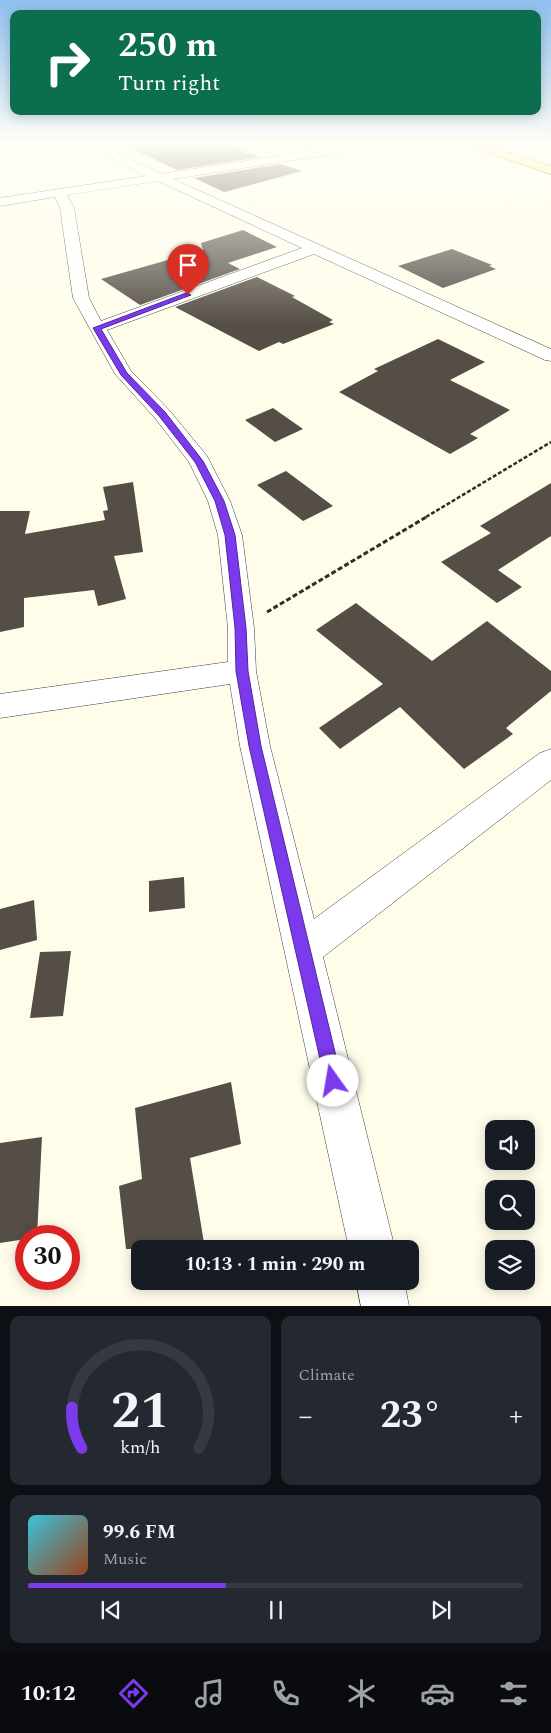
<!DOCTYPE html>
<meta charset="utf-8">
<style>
body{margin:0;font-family:Spectral,serif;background:#242831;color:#f1f3f6;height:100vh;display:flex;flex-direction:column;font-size:19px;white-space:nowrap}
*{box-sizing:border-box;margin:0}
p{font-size:16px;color:#9ea1a6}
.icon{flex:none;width:28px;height:28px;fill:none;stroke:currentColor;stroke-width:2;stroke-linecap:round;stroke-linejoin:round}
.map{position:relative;height:1306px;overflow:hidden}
.sheet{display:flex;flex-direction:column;gap:10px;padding:10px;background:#0d0f14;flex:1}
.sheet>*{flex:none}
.banner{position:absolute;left:10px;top:10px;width:531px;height:105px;border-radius:10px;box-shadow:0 2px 12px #0003;background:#0b6e4f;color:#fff;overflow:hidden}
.controls{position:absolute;left:485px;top:1120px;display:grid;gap:10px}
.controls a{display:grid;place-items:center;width:50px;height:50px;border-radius:10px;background:#171b24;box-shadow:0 2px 12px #0003;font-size:25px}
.speed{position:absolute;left:15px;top:1225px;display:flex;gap:10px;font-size:25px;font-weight:700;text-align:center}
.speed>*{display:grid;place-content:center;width:65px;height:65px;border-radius:50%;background:#171b24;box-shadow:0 2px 12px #0003;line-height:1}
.speed .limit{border:8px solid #d22;background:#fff;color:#111}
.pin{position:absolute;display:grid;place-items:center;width:42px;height:42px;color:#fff;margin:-51px -21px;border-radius:50% 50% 50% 0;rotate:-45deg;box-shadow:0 0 5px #0007}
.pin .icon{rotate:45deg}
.me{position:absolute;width:55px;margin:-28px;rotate:347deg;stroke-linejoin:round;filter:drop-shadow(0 0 4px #0008)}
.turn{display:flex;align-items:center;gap:18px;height:105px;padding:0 25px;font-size:22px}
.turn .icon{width:65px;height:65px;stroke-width:2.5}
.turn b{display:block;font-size:35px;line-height:42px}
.big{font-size:38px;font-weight:700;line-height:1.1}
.sheet .tile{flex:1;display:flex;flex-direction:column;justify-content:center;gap:8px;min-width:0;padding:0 18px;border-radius:10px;background:#242831}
.sheet .dial{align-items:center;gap:0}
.dial svg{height:130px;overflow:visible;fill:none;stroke:#363941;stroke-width:7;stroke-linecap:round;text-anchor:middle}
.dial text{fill:#f1f3f6;stroke:none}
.song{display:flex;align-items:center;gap:15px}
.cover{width:60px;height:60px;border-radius:8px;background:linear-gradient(135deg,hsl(190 70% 55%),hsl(20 70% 35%))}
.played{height:5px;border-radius:2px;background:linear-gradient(90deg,#7c3aed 40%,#363941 40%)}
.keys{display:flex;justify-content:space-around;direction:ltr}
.heat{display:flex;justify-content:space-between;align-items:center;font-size:28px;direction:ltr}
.sheet .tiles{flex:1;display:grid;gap:10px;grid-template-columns:1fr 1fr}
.tile:last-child{grid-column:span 2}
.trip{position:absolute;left:131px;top:1240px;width:288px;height:50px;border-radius:10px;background:#171b24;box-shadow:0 2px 12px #0003;font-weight:700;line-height:50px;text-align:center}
.tab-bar{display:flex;height:80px;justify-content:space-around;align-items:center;background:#090b0e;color:#9ea1a6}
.tab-bar .icon{width:35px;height:35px}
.tab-bar .active{color:#7c3aed}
.tab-bar b{font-size:22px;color:#f1f3f6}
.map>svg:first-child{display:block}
.building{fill:#554e47}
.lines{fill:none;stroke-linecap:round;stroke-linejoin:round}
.minor-casing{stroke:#3e3e3e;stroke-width:1}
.primary-casing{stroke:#1c1c1c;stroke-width:1}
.path-far1{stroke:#2d2d2d;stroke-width:2.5;stroke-dasharray:4 2;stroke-linecap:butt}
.path{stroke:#2d2d2d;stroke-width:3;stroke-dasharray:5 2.5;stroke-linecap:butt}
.minor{fill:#fff;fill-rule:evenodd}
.primary{fill:#ffea5a;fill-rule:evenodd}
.route{fill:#7c3aed;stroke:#51269a}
</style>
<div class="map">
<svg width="551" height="1306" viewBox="0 0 551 1306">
<rect width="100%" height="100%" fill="#fffdea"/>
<!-- building -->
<g class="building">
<polygon points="118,142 218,142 260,157 177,170"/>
<polygon points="281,164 302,171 224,192 194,178"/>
<polygon points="243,230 277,247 228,263 240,269 140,305 101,279 203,250 201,243"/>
<polygon points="452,249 492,265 489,266 496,269 443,288 398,266"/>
<polygon points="257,277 295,296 292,297 333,320 329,322 334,324 283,344 279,342 259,351 175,307"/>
<polygon points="438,339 485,362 450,380 510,410 470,434 478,438 450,454 339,392 378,371 374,369"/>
<polygon points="273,408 303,429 275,442 245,420"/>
<polygon points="286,471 333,506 303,521 257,485"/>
<polygon points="133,482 143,552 114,556 126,599 98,606 94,590 24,598 24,627 0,632 0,511 30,511 25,534 105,520 103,511 108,510 103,487"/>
<polygon points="551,483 551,536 498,570 522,587 497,603 441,562 491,533 480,526"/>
<polygon points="356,603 432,661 487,621 551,671 551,691 506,728 513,734 464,769 400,707 340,749 319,728 383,684 316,630"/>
<polygon points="184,877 185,908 149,912 149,881"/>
<polygon points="34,900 37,940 0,950 0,909"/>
<polygon points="71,951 63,1016 30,1018 40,952"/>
<polygon points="231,1082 241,1144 190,1158 205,1249 126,1249 119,1186 142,1179 135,1108"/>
<polygon points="42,1137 37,1236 26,1236 26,1239 0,1243 0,1143"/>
</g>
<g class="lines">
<defs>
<g id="minor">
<path d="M82,142H96L161,174L367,142H395L390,145L173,179L551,349V361L545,360L314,254L107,330L131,371L169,410L207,456L230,501L242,535L254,628L256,671L270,746L314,919L540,753L551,749V780L323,957L395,1249H349L240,746L230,684L0,718V694L228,662V628L218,535L208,501L189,462L155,418L115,374L73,298L60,208L55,197L0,206V198L146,176ZM158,181L302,248L101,321L89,298L74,208L67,195Z"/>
<polygon points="356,1281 404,1281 409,1306 361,1306"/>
</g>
<polygon id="primary" points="456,142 473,142 551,166 551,174"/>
</defs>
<!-- minor casing -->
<use href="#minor" class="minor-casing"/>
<!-- primary casing -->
<use href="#primary" class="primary-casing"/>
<!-- path-far1 -->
<polyline class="path-far1" points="426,517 551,442"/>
<!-- path -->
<polyline class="path" points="267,612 428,516"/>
<!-- minor -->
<use href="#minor" class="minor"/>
<!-- primary -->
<use href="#primary" class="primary"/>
</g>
<!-- sky -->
<linearGradient id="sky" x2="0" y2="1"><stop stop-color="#8fc0ef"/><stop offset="0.44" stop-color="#fffef6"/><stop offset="1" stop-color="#fffef6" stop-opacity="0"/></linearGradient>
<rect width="551" height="325" fill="url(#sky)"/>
<!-- route -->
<polygon class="route" points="186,293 191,295 101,329 127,373 165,412 203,461 224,501 235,535 246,628 248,671 261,746 342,1081 339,1087 333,1089 327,1087 325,1081 249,746 236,671 235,628 225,535 215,501 195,462 159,416 121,375 93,328"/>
</svg>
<div class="controls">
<a><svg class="icon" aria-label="sound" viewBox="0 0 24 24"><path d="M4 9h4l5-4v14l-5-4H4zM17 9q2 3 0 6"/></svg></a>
<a><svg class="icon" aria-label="search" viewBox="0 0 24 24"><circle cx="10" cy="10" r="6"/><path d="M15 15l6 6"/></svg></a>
<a><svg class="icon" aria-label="layers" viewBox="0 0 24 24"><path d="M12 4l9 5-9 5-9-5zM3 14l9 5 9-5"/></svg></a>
</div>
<div class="speed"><div class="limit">30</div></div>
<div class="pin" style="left:188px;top:295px;background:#d93025"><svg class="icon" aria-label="arrive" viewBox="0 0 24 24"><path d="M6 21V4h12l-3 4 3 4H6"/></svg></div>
<svg class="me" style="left:333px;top:1081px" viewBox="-20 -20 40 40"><circle r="19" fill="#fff"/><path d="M0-13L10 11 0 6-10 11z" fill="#7c3aed"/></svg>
<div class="trip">10:13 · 1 min · 290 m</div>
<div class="banner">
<div class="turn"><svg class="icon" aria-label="right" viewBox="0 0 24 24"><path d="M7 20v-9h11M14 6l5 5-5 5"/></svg><div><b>250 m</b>Turn right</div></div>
</div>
</div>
<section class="sheet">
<div class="tiles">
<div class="tile dial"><svg viewBox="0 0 100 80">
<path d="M14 69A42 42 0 1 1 86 69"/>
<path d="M14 69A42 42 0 0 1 8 44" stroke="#7c3aed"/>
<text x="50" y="56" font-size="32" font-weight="700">21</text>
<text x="50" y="72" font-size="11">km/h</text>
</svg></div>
<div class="tile"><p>Climate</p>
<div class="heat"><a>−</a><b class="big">23°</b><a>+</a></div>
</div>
<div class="tile">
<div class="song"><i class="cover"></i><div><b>99.6 FM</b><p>Music</p></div></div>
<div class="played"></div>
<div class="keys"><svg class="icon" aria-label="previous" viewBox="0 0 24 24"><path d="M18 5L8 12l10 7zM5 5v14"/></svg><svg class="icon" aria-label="pause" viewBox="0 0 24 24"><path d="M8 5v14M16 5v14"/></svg><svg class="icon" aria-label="next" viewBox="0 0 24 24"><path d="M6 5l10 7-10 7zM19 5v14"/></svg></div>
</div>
</div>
</section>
<nav class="tab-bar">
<b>10:12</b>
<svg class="icon active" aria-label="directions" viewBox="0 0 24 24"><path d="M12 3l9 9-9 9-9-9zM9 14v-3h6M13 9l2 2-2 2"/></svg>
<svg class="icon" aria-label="music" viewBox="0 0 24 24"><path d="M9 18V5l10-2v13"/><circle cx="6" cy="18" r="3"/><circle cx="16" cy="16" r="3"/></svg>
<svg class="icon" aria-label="phone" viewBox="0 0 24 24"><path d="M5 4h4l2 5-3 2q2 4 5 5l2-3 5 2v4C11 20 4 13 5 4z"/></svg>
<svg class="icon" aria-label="climate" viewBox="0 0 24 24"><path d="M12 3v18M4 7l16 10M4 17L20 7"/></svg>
<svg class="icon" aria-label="car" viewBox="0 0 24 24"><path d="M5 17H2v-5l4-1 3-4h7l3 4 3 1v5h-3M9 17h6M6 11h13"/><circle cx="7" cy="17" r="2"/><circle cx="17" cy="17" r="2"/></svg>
<svg class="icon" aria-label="filters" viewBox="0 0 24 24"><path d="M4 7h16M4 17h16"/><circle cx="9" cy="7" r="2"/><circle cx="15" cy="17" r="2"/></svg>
</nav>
